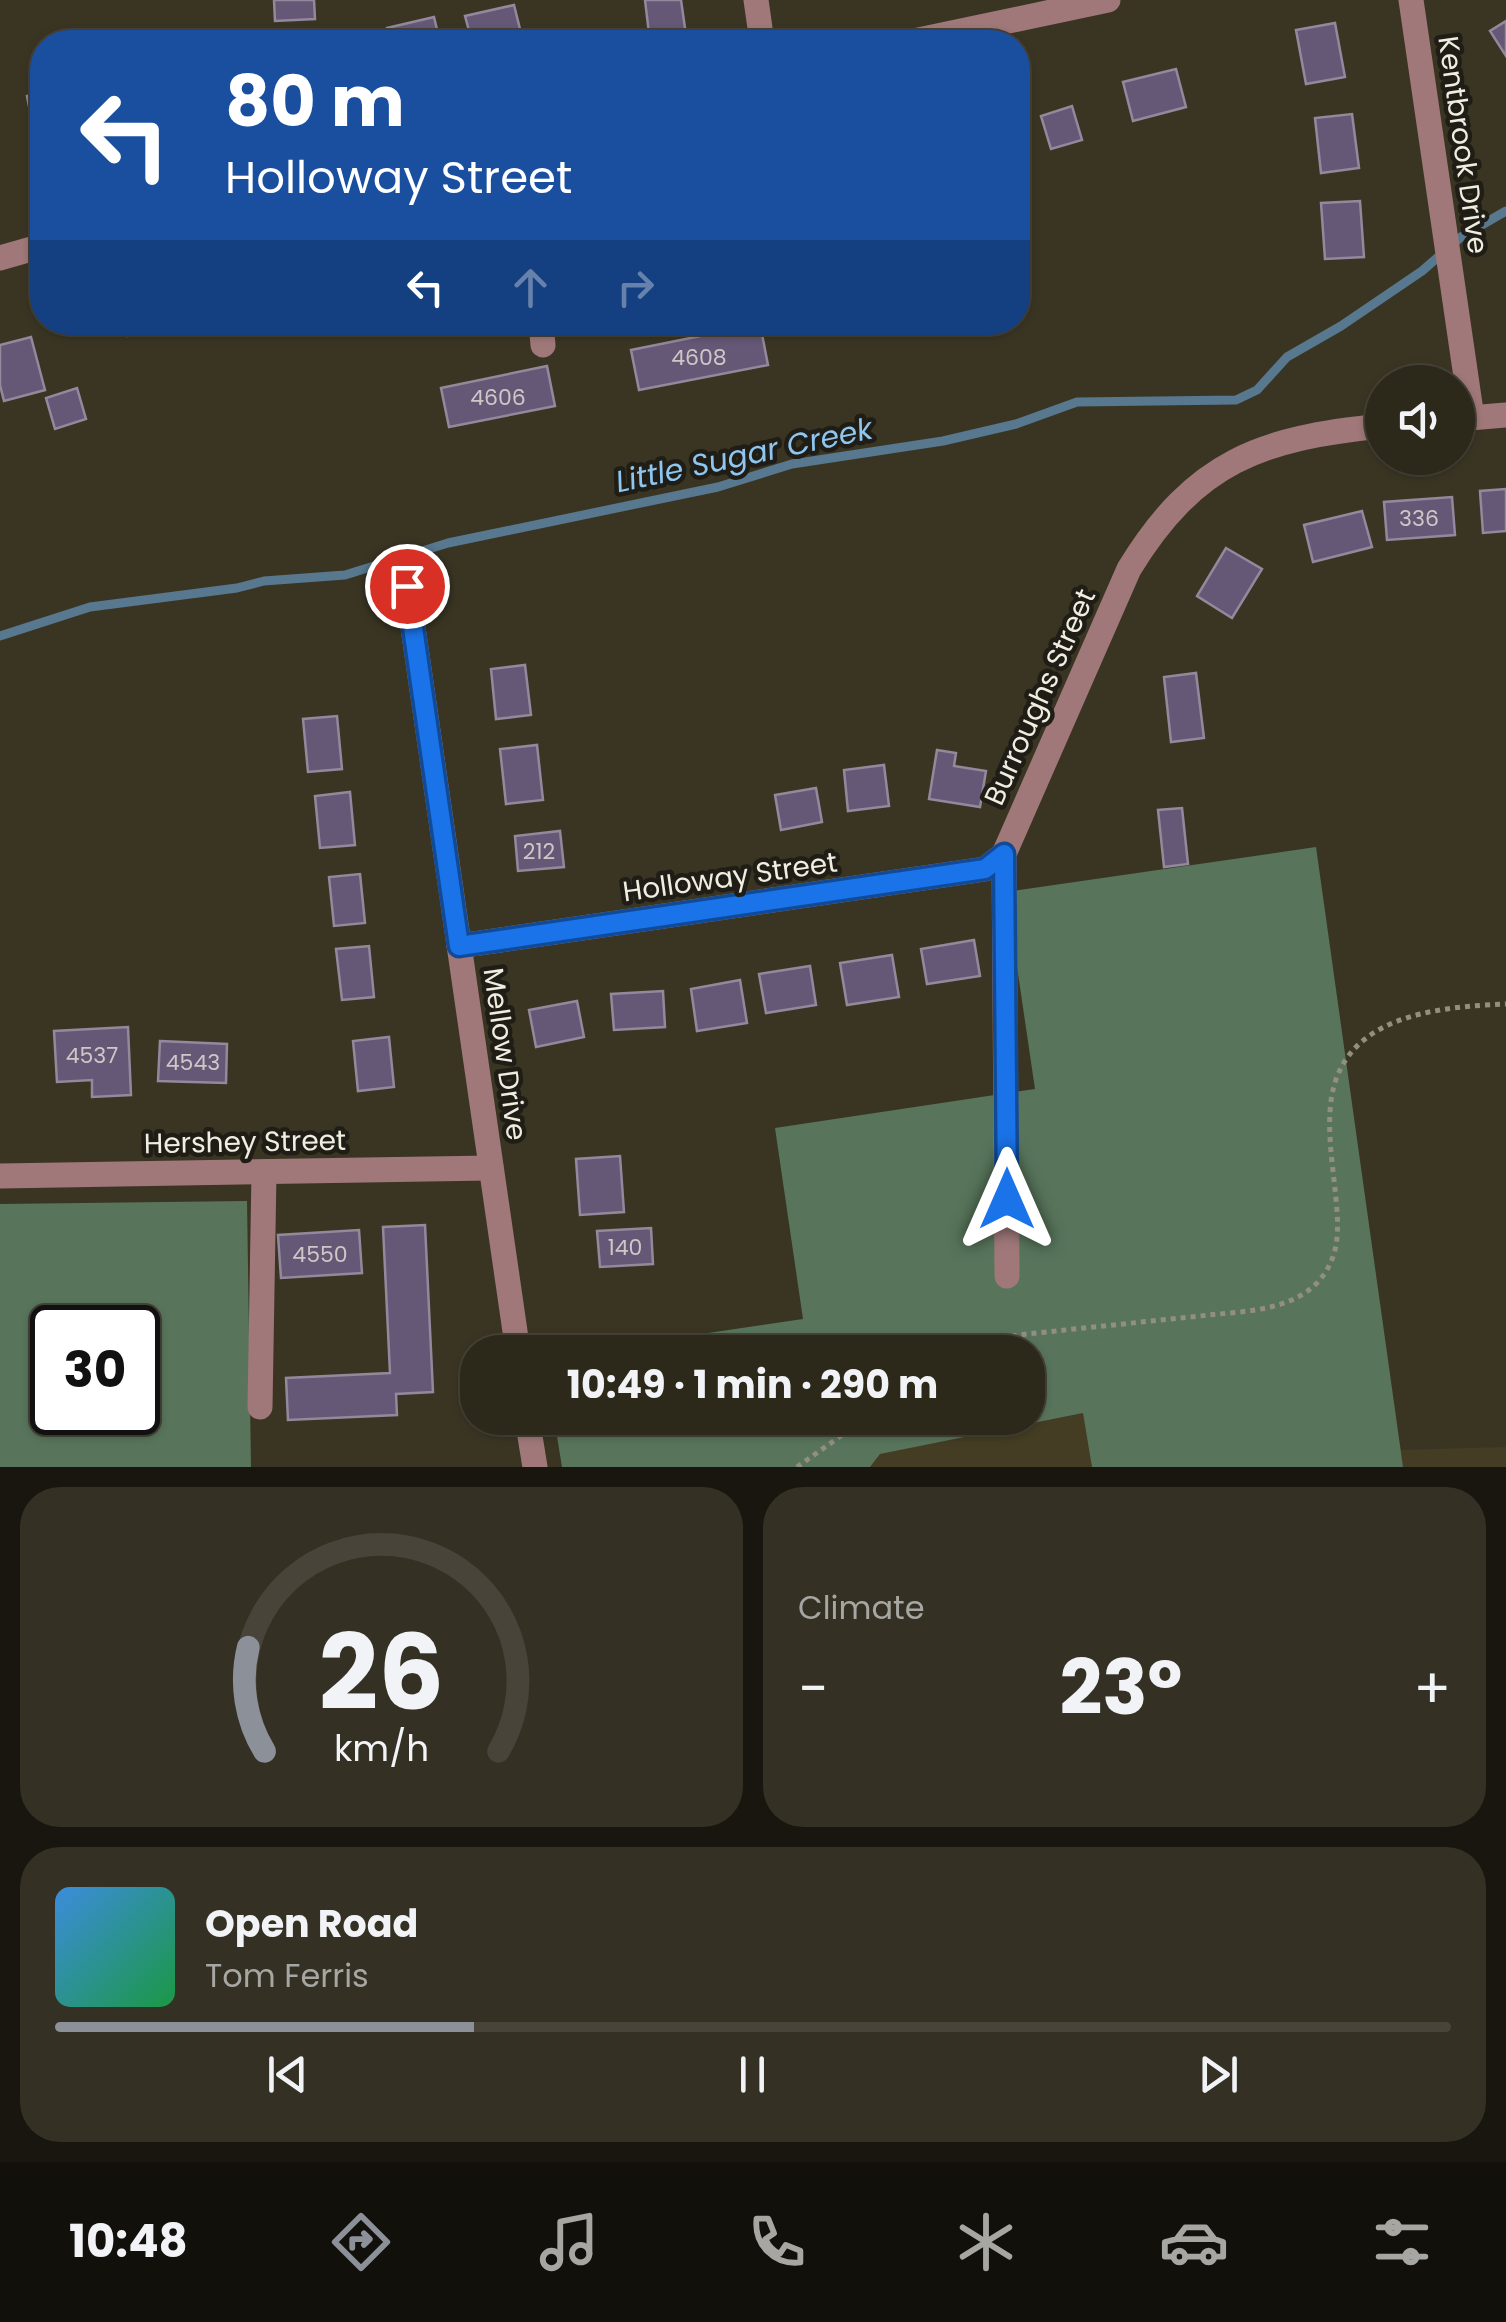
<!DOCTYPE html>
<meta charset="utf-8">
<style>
body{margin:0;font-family:Poppins,sans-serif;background:#343023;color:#f1f3f6;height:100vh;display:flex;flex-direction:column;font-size:38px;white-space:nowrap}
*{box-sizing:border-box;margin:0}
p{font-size:32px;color:#a6a6a2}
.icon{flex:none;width:55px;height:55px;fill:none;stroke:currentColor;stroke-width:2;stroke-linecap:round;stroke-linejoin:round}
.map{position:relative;height:1467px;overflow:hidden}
.sheet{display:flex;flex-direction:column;gap:20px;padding:20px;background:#18160e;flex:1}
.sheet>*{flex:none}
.hud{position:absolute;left:30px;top:30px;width:1000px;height:305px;border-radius:40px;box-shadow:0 2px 8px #0004,0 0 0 2px #484439;background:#1a4fa0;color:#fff;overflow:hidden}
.controls{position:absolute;left:1365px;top:365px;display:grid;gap:20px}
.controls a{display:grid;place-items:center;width:110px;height:110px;border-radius:50%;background:#2c281a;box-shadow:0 2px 8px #0004,0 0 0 2px #484439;font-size:50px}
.speed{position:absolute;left:30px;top:1305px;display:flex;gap:20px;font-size:50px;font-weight:700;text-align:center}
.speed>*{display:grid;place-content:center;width:130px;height:130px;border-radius:50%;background:#2c281a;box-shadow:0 2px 8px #0004,0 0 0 2px #484439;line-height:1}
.speed .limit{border:5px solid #111;border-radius:15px;background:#fff;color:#111}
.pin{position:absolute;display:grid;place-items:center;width:85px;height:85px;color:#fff;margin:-42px;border:5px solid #fff;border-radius:50%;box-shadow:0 2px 10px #0007}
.me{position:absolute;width:110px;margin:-55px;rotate:0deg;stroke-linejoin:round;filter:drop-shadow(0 0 8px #0008)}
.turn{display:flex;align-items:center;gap:35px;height:210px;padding:0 30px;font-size:45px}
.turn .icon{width:130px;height:130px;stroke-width:2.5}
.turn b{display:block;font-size:70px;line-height:85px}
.lanes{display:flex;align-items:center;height:95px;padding:0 30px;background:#0003;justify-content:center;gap:50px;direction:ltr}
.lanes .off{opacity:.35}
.big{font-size:75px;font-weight:700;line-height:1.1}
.sheet .card{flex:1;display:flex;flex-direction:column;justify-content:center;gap:15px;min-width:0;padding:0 35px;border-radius:40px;background:#343023}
.sheet .dial{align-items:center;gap:0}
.dial svg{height:260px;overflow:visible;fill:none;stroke:#484439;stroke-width:7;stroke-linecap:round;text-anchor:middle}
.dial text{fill:#f1f3f6;stroke:none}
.song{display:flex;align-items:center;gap:30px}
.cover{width:120px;height:120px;border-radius:15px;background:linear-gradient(135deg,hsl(210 70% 55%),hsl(140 70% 35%))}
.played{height:10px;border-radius:5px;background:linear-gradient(90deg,#8c9099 30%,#484439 30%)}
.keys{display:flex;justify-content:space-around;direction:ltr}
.heat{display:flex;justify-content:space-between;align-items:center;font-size:55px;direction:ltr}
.sheet .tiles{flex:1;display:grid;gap:20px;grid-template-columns:1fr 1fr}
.card:last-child{grid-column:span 2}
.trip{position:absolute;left:460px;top:1335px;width:585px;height:100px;border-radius:40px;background:#2c281a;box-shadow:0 2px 8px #0004,0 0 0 2px #484439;font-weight:700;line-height:100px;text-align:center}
.dock{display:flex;height:160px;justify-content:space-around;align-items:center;background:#12100a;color:#a6a6a2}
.dock .icon{width:70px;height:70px}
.dock .on{color:#8c9099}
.dock b{font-size:45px;color:#f1f3f6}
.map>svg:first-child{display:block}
.built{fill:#443d23}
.forest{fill:#58755b;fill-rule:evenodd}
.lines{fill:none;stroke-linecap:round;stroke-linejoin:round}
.stream{stroke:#587890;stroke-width:9}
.building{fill:#655776;stroke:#92899d;stroke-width:2.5}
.path{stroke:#938f80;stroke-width:5;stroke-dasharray:5 5;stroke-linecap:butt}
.minor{stroke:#a0787a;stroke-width:25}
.route-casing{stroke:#114b97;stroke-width:25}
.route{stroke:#1a73e8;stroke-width:18}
.labels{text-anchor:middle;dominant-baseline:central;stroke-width:9;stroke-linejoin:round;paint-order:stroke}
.number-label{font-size:22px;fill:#cdc8c6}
.street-label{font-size:28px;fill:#f0ede1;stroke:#1f1d15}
.water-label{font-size:30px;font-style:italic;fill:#8fc6f0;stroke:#1f1d15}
</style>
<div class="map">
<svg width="1506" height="1467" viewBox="0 0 1506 1467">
<rect width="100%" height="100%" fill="#3a3523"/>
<!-- built -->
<g class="built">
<polygon points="1084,1413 1092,1467 870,1467 880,1454"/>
<polygon points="1506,1447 1506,1467 1403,1467 1400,1450"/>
</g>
<!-- forest -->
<g class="forest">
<polygon points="1316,847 1403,1467 1092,1467 1083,1413 880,1454 870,1467 562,1467 554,1418 1028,1418 1028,1352 579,1352 803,1319 775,1128 1035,1089 1006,892"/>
<path d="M247,1201L251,1467H0V1204ZM52,1328H138V1412H52Z"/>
</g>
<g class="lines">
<!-- stream -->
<polyline class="stream" points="0,636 90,607 237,588 264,581 345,575 448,543 718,487 792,464 943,441 1016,424 1077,402 1236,400 1257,390 1287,357 1341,326 1422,271 1461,237 1506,211"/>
</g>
<!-- building -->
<g class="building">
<polygon points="274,0 314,0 315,19 275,21"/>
<polygon points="645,0 681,0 687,42 650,42"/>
<polygon points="514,5 523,41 472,42 465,16"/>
<polygon points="434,17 440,42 390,42 387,28"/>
<polygon points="1506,21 1506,56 1490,31"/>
<polygon points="1335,23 1345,77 1306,84 1296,30"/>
<polygon points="1176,69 1186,107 1133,121 1123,82"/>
<polygon points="42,93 42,136 35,138 27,96"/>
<polygon points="1072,106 1082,140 1051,149 1041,116"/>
<polygon points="1352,114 1359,168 1321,173 1315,118"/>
<polygon points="1360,201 1364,257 1325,259 1321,203"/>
<polygon points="122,322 169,322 127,336"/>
<polygon points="760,324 768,365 639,390 631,350"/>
<polygon points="31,337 45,390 4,401 0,385 0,345"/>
<polygon points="547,366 555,406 449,427 441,388"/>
<polygon points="77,388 86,419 55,429 46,398"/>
<polygon points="1506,489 1506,531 1483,533 1480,491"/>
<polygon points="1452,497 1455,535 1387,540 1384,502"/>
<polygon points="1362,511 1372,547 1313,562 1304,525"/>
<polygon points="1226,548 1262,569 1232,618 1197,596"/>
<polygon points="525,665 531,715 496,719 491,669"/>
<polygon points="1196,673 1204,738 1171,742 1164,677"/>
<polygon points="337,716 342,769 308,772 303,719"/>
<polygon points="537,745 543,800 506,804 500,749"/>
<polygon points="937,750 956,753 954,766 986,771 980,807 929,799"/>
<polygon points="884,765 889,806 848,811 844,770"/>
<polygon points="816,788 822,822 781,830 775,795"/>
<polygon points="350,792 355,845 320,848 315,796"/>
<polygon points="1182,808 1188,864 1164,867 1158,810"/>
<polygon points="560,831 564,867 518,871 515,836"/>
<polygon points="360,874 365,923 334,926 329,877"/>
<polygon points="974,940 980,976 927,984 921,949"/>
<polygon points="369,946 374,997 342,1000 336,949"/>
<polygon points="892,955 899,997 847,1005 840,963"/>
<polygon points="810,966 816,1005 766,1013 759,974"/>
<polygon points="740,980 747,1023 697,1031 691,989"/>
<polygon points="663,991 665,1027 614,1030 611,994"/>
<polygon points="577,1001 584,1037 536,1047 529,1010"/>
<polygon points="128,1027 131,1095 92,1097 92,1080 57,1082 54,1031"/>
<polygon points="389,1037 394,1087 358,1091 353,1041"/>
<polygon points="160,1041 227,1044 226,1083 158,1081"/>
<polygon points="620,1156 624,1212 580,1215 576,1159"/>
<polygon points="425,1225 433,1392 396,1394 397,1415 288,1420 286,1378 390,1373 383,1227"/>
<polygon points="651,1228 653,1264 600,1267 597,1231"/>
<polygon points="359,1230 362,1273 281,1278 278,1235"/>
</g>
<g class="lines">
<!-- path -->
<g class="path">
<path d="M954,1352C987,1336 1029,1334 1065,1330C1113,1325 1161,1320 1209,1315C1245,1311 1288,1311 1316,1284C1340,1259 1339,1231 1336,1199C1333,1167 1327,1133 1331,1101C1342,1015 1437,1007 1506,1004"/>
<polyline points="797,1467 866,1418"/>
</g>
<!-- minor -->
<g class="minor">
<polyline points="756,0 762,42"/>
<polyline points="1411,0 1472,418"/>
<polyline points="909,42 1108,0"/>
<polyline points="0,258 42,246"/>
<polyline points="541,322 543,345"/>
<polyline points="1458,419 1506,415"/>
<polyline points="407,586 518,1352"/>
<polyline points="459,946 985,869 1004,854"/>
<polyline points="0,1176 491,1168"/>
<path d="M1007,1276L1004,854L1129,569C1195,461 1261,438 1382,426"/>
<polyline points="260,1407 264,1172"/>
<polyline points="527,1418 535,1467"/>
</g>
</g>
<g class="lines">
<defs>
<polyline id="route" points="407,586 459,946 985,869 1004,854 1007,1199"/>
</defs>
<!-- route casing -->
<use href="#route" class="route-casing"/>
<!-- route -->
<use href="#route" class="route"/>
</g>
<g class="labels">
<!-- number labels -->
<g class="number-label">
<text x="699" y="357">4608</text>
<text x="498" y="397">4606</text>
<text x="1419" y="518">336</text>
<text x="539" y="851">212</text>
<text x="92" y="1055">4537</text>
<text x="193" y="1062">4543</text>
<text x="625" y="1247">140</text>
<text x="320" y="1254">4550</text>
</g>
<!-- street labels -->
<g class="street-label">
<text transform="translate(1463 145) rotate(82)">Kentbrook Drive</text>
<text transform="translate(1040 697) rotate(-66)">Burroughs Street</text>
<text transform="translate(730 877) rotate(-8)">Holloway Street</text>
<text transform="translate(505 1054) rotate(82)">Mellow Drive</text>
<text transform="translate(245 1142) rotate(-1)">Hershey Street</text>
</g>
<!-- water labels -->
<g class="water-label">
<text transform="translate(744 455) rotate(-12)">Little Sugar Creek</text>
</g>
</g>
</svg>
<div class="controls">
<a><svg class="icon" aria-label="sound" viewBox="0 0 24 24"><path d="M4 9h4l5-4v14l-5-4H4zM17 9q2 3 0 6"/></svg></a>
</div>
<div class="speed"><div class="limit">30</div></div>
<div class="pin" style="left:407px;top:586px;background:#d93025"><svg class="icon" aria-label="arrive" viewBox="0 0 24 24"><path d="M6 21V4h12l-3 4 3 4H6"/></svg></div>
<svg class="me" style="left:1007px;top:1199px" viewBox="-20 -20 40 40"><path d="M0-17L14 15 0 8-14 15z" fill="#1a73e8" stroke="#fff" stroke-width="4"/></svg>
<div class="trip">10:49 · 1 min · 290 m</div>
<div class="hud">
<div class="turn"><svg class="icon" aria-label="left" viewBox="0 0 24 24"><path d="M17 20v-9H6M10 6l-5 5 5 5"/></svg><div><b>80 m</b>Holloway Street</div></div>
<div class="lanes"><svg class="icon" aria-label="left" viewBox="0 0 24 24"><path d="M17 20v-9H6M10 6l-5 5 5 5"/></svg><svg class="icon off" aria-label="ahead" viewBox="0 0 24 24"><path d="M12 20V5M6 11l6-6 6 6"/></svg><svg class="icon off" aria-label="right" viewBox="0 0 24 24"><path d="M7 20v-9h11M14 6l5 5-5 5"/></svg></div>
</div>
</div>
<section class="sheet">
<div class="tiles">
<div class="card dial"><svg viewBox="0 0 100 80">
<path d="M14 69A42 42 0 1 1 86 69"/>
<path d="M14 69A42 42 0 0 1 9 37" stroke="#8c9099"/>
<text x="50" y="56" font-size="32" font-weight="700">26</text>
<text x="50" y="72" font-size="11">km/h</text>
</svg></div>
<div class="card"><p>Climate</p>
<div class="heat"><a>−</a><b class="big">23°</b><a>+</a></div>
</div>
<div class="card">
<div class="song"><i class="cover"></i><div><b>Open Road</b><p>Tom Ferris</p></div></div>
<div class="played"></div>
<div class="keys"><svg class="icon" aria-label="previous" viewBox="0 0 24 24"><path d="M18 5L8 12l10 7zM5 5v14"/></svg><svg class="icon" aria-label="pause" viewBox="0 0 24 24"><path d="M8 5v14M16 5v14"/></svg><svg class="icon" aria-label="next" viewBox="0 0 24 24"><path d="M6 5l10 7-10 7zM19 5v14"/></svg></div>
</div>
</div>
</section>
<nav class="dock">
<b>10:48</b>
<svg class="icon on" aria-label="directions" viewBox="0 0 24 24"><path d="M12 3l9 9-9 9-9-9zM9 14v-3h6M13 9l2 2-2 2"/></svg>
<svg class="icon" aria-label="music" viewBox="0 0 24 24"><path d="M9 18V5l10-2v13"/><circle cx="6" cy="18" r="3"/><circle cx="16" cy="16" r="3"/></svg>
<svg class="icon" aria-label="phone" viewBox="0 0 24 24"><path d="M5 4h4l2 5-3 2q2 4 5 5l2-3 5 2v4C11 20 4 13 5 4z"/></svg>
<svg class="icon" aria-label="climate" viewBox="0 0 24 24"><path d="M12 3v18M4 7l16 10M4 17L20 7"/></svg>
<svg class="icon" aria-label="car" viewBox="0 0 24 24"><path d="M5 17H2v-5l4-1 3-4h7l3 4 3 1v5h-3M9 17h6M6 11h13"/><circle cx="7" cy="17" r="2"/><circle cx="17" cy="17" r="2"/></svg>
<svg class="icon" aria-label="filters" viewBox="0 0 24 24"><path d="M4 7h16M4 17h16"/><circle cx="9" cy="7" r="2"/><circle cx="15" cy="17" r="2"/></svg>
</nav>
